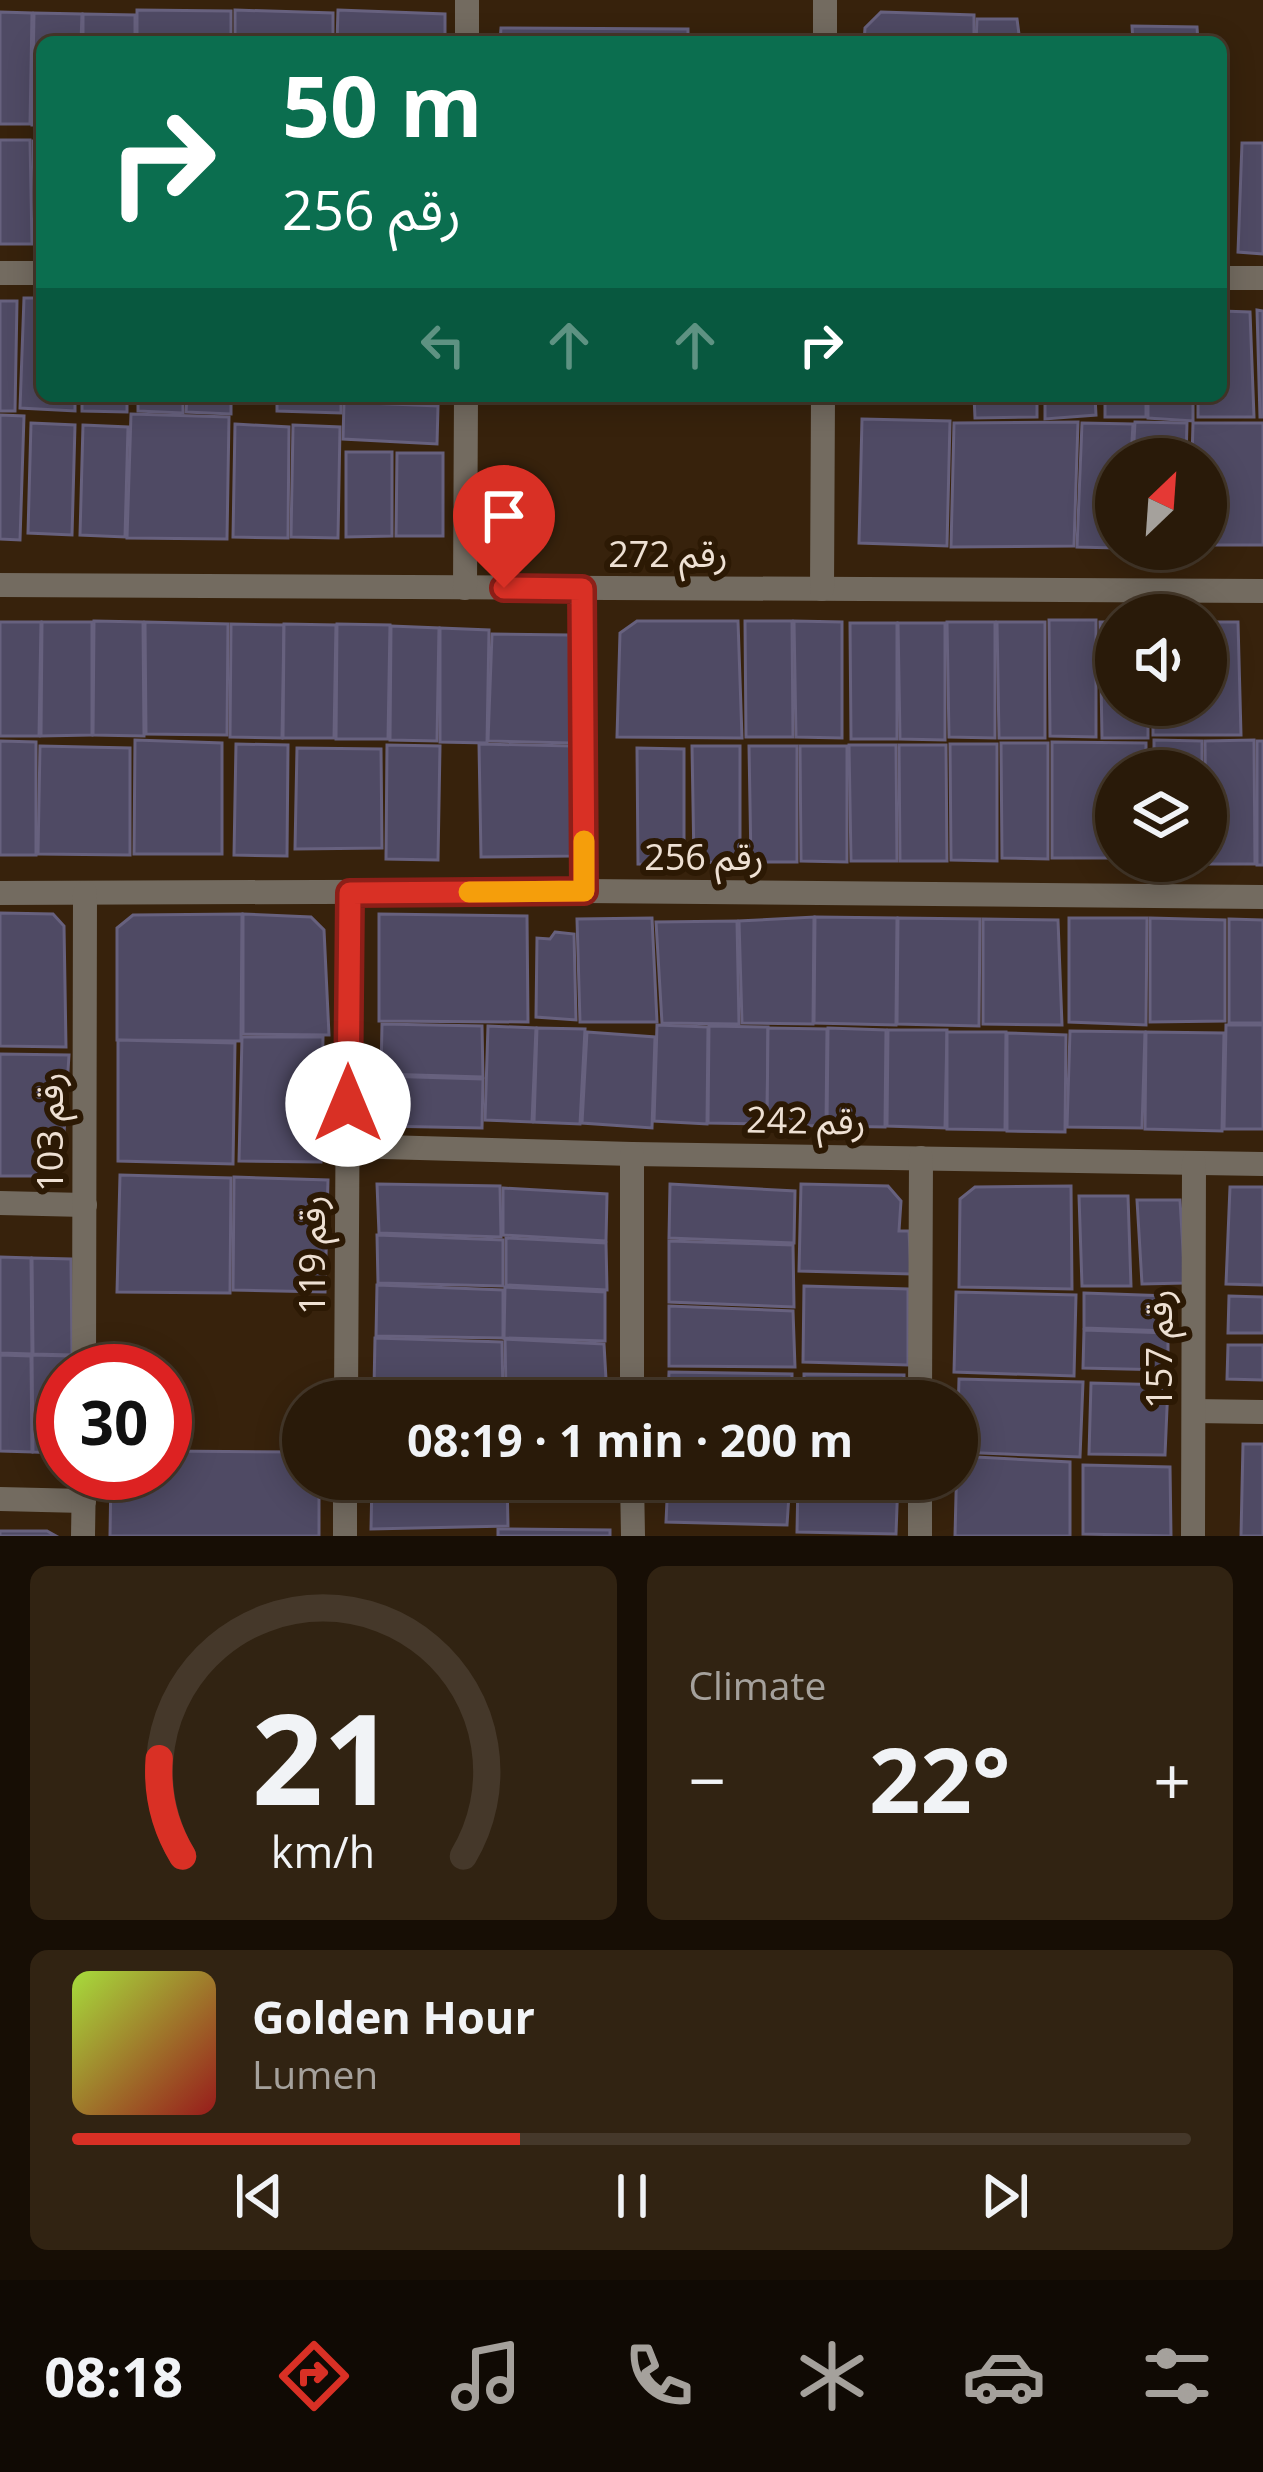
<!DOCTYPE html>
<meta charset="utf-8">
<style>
body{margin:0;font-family:"Open Sans","Noto Sans Arabic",sans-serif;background:#312312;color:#f1f3f6;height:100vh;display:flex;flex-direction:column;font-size:45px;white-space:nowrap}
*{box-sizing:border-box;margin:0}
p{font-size:39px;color:#a5a19c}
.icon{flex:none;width:66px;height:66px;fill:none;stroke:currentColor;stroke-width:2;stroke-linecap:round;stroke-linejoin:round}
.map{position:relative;height:1536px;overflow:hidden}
.sheet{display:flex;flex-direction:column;gap:30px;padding:30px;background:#170e05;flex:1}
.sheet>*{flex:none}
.guide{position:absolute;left:36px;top:36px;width:1191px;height:366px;border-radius:18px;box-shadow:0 6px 30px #0003,0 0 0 3px #45382a;background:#0b6e4f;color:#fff;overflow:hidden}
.needle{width:78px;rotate:25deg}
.tools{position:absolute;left:1095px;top:438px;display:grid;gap:24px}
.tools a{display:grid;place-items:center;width:132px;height:132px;border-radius:50%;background:#291a09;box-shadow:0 6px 30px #0003,0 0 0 3px #45382a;font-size:60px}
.speed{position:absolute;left:36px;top:1344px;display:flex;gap:24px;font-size:60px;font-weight:700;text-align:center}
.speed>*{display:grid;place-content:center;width:156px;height:156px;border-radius:50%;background:#291a09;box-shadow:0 6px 30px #0003,0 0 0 3px #45382a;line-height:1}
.speed .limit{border:18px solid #d22;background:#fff;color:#111}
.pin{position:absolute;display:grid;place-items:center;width:102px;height:102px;color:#fff;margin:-123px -51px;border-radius:50% 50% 50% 0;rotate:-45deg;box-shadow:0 0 12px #0007}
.pin .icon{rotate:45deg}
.me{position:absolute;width:132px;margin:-66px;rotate:0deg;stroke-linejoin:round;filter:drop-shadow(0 0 9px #0008)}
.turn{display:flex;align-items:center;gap:42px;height:252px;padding:0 48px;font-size:54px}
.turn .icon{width:156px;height:156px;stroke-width:2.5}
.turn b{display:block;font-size:84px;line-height:102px}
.lanes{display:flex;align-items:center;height:114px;padding:0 48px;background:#0003;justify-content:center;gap:60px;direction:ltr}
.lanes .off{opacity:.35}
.big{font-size:90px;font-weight:700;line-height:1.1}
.sheet .widget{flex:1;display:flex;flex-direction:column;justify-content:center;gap:18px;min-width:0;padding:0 42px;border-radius:18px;background:#312312}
.sheet .dial{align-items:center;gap:0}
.dial svg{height:312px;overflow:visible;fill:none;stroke:#45382a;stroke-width:7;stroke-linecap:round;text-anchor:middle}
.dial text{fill:#f1f3f6;stroke:none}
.song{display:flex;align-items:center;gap:36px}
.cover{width:144px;height:144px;border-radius:18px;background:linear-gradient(135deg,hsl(80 70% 55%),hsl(0 70% 35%))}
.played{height:12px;border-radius:6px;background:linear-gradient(90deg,#d93025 40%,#45382a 40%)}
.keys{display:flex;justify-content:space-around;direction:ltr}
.heat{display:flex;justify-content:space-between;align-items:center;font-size:66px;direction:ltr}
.sheet .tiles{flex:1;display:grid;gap:30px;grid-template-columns:1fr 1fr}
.widget:last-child{grid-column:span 2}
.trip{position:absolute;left:282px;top:1380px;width:696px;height:120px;border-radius:60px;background:#291a09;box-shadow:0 6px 30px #0003,0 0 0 3px #45382a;font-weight:700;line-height:120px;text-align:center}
.tab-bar{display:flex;height:192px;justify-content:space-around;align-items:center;background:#100a04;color:#a5a19c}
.tab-bar .icon{width:84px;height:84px}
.tab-bar .selected{color:#d93025}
.tab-bar b{font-size:54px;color:#f1f3f6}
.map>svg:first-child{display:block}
.building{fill:#4f4a64;stroke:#67617e;stroke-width:3}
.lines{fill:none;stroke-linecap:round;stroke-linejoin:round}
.street{stroke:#736b60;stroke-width:24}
.route-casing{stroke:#8d1f18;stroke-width:30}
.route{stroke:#d93025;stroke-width:21}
.slow{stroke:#f59e0b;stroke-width:21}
.labels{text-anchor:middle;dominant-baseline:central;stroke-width:12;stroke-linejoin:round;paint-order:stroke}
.street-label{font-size:36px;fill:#eee0d3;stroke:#2c1904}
</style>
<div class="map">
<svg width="1263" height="1536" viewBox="0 0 1263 1536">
<rect width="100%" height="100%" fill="#37220c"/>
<!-- building -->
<g class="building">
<polygon points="137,10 231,11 231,42 137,42"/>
<polygon points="235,10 333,13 333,42 235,42"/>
<polygon points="338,10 445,14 445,42 337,42"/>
<polygon points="0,12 32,13 30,124 0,124"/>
<polygon points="881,12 974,15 974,42 864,42 865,28"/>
<polygon points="34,13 82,14 81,42 42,42 42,125 32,125"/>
<polygon points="83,14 135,15 135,42 83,42"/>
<polygon points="977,19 1017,19 1020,42 976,42"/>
<polygon points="1132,26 1197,27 1198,42 1133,42"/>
<polygon points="501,28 688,29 688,42 500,42"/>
<polygon points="0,140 30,140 32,244 0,244"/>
<polygon points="33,141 42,141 42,244 35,244"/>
<polygon points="1242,143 1263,143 1263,254 1238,252"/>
<polygon points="24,298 42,298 42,396 75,396 75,411 20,408"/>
<polygon points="0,301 17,301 15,411 0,411"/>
<polygon points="1257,310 1263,311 1263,417 1260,417"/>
<polygon points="1221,311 1250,312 1254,417 1198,417 1198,396 1221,396"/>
<polygon points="82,396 127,396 127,412 82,411"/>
<polygon points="138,396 183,396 183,413 138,411"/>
<polygon points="187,396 231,396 231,414 186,412"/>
<polygon points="277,396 341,396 341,413 277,411"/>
<polygon points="974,396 1037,396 1037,417 975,418"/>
<polygon points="1045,396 1095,396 1096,415 1045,419"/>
<rect x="1105" y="396" width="41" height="21"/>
<polygon points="1148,396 1193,396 1193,421 1148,418"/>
<polygon points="344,402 438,406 437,444 343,439"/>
<polygon points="131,414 229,417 227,539 127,538"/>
<polygon points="0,415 24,416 20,540 0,539"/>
<polygon points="862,419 950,421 947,546 859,543"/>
<polygon points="1078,422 1074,546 951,547 954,423"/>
<polygon points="1135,422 1187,423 1186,459 1133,459"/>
<polygon points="31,423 75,425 72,535 28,533"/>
<polygon points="1082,423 1133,424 1131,459 1116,459 1116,548 1077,547"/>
<polygon points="1193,423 1263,423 1263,545 1206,545 1206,459 1192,459"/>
<polygon points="235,424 289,427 288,538 233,537"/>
<polygon points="83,425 128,427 125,537 80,535"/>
<polygon points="293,425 340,427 338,538 291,537"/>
<polygon points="346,452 392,452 392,536 346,537"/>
<polygon points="397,453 443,453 443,536 396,536"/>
<polygon points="1049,620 1096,620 1096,737 1050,736"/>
<polygon points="94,621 143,622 144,736 93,735"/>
<polygon points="637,621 738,621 742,738 617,737 620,633"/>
<polygon points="745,621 792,621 793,737 746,737"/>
<polygon points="794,621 842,622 842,738 796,737"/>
<polygon points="0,622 41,622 39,736 0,736"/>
<polygon points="42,622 92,622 92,735 41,736"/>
<polygon points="145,622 228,624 227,735 146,734"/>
<polygon points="947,622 995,622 995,738 949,737"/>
<polygon points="997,622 1045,622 1045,738 999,738"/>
<polygon points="1100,622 1116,622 1116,705 1148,705 1148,738 1102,738"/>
<polygon points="1206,622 1238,622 1241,735 1153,735 1153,705 1206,705"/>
<polygon points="850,623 897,623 897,739 851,739"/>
<polygon points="898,623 945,623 945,740 900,739"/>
<polygon points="231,624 284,625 282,738 230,737"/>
<polygon points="284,624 336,625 334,738 283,738"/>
<polygon points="337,624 390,625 388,739 336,739"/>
<polygon points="391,626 439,628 437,741 390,740"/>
<polygon points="440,628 489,630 487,743 440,742"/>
<polygon points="492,634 569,635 571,743 488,741"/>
<polygon points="135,740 222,743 222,854 134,854"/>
<polygon points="1154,740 1202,741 1202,771 1154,771"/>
<polygon points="1254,740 1255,864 1201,864 1201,861 1206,861 1205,741"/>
<polygon points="0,741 36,742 36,855 0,855"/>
<rect x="1257" y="741" width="6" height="124"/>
<polygon points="1052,742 1146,743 1146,771 1116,771 1116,858 1052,858"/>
<polygon points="1001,743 1048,743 1048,859 1002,858"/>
<polygon points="236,744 288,745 287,856 234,855"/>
<polygon points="479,744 572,746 571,856 481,857"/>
<polygon points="950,744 997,744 997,861 951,860"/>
<polygon points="387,745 440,746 438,860 386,859"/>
<polygon points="849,745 896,745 897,861 851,861"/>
<polygon points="899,745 946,745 947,861 900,861"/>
<polygon points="40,746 130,748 130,855 38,854"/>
<polygon points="692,746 740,746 740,863 694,862"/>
<polygon points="749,746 797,746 797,862 751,862"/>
<polygon points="800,746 847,746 847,862 801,861"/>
<polygon points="297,748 381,749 382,848 295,849"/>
<polygon points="637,748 684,749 684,865 638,864"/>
<polygon points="1153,861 1200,861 1200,864 1152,864"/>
<polygon points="0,913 53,914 64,926 66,1047 0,1046"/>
<polygon points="242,914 241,1041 117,1040 117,928 133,915"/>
<polygon points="243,914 311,917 324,930 329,1035 243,1034"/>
<polygon points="379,914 527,916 528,1022 379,1021"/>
<polygon points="814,917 813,1024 742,1023 739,921"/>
<polygon points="815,917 897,918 896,1025 814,1023"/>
<polygon points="652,918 657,1022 580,1022 577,919"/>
<polygon points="898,918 980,919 979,1026 897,1024"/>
<polygon points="1069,918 1147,918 1146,1025 1069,1022"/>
<polygon points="1150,918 1225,920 1225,1021 1150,1022"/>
<polygon points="983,919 1058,920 1062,1025 983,1024"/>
<polygon points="1229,919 1263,920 1263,1023 1229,1023"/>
<polygon points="737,921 739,1024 662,1023 656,922"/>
<polygon points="555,932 574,934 576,1020 536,1017 537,938 550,939"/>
<polygon points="382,1024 482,1026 483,1077 381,1074"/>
<polygon points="657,1025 708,1027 707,1124 654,1121"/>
<polygon points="1226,1025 1263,1025 1263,1129 1224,1129"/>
<polygon points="488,1026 536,1028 532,1122 485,1120"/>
<polygon points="709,1026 768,1027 767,1124 708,1123"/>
<polygon points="537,1028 585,1029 580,1124 534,1122"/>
<polygon points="768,1028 827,1029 826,1126 767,1125"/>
<polygon points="828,1028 886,1030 885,1127 827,1126"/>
<polygon points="888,1030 947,1030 945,1128 887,1126"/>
<polygon points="1070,1031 1145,1032 1142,1128 1067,1127"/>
<polygon points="587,1032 655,1037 652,1128 582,1123"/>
<polygon points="947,1032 1006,1032 1005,1130 947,1129"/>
<polygon points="1146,1032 1224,1033 1222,1131 1145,1129"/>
<polygon points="1007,1033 1066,1035 1065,1132 1007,1131"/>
<polygon points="242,1037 323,1037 321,1162 239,1161"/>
<polygon points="118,1040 235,1043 233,1164 118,1161"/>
<polygon points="0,1054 69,1055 62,1165 47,1176 0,1176"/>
<polygon points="381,1076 483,1079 482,1128 381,1126"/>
<polygon points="120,1175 231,1178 230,1293 117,1292"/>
<polygon points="234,1177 328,1180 325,1292 233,1290"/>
<polygon points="377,1184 500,1186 501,1237 379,1233"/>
<polygon points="670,1184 795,1191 794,1243 669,1238"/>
<polygon points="801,1184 888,1186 901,1201 899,1231 909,1231 911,1274 799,1271"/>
<polygon points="1071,1186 1072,1289 959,1287 960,1199 975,1187"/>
<polygon points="1230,1187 1263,1187 1263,1285 1226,1284"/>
<polygon points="503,1188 607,1194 606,1241 503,1235"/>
<polygon points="1079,1196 1128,1196 1131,1286 1082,1286"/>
<polygon points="1137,1200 1180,1200 1185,1283 1142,1284"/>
<polygon points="377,1235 503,1240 503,1286 378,1283"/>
<polygon points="506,1238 606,1243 607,1290 506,1285"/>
<polygon points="669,1241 793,1245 794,1307 669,1302"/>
<polygon points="0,1257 31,1258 32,1354 0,1353"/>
<polygon points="32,1258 71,1259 72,1355 33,1354"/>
<polygon points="377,1285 503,1290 503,1338 376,1336"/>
<polygon points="804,1286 908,1289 908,1365 803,1362"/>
<polygon points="505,1287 605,1292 605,1341 504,1338"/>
<polygon points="956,1292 1076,1295 1074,1376 954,1372"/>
<polygon points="1084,1293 1169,1296 1168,1331 1084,1328"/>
<polygon points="1229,1296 1263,1297 1263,1333 1228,1333"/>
<polygon points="669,1306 793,1311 795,1367 669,1366"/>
<polygon points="1084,1330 1168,1333 1168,1370 1083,1368"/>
<polygon points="375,1338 502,1342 503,1394 374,1388"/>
<polygon points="505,1339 604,1344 607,1397 506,1393"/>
<polygon points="1228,1345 1263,1345 1263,1380 1227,1379"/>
<polygon points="0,1355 31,1356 32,1452 0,1451"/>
<polygon points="32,1355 70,1356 71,1371 63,1371 63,1453 33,1452"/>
<polygon points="669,1372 792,1374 792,1401 668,1401"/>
<polygon points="804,1374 904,1375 904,1401 804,1401"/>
<polygon points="959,1379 1083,1382 1080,1457 957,1452"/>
<polygon points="1091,1383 1168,1385 1165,1455 1089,1454"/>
<polygon points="376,1391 503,1396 503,1401 375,1401"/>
<polygon points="505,1396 607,1401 505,1401"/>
<polygon points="1243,1444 1263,1444 1263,1536 1241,1536"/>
<polygon points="165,1451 303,1452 303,1479 319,1479 319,1536 110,1536 111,1473 165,1473"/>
<polygon points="957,1456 1070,1462 1070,1536 955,1536"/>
<polygon points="1083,1465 1170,1467 1171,1536 1083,1534"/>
<polygon points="372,1479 507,1479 508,1526 371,1529"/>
<polygon points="668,1479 790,1479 787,1525 666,1522"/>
<polygon points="798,1479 898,1479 896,1534 797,1532"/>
<polygon points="498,1529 610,1530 610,1536 498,1536"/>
<polygon points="0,1531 47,1531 56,1536 0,1536"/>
</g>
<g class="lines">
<!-- street -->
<g class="street">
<polyline points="467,42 467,0"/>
<polyline points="825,42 825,0"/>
<polyline points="0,273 42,273"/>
<polyline points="1221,278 1263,278"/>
<polyline points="0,585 1263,591"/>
<polyline points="465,588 466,396"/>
<polyline points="582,589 584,891"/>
<polyline points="822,589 823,396"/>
<polyline points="0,893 584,891 1263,897"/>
<polyline points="347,1146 632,1154 1263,1164"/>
<polyline points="632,1154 632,1401"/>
<polyline points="0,1203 85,1205"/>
<polyline points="84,1371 85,893"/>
<polyline points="346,1401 349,893"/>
<polyline points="920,1401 921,1158"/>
<polyline points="1194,1411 1263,1412"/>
<polyline points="632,1479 633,1536"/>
<polyline points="0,1499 84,1501"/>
<polyline points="83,1536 84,1473"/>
<polyline points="345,1536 345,1479"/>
<polyline points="920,1536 920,1479"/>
<polyline points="1193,1536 1194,1163"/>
</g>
</g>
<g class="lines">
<defs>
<polyline id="route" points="348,1104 350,893 584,891 582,589 504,588"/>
</defs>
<!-- route casing -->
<use href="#route" class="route-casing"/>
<!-- route -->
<use href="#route" class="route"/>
<!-- slow -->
<polyline class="slow" points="469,892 584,891 584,841"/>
</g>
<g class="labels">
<!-- street labels -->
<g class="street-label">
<text x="668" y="553">رقم 272</text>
<text x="704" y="856">رقم 256</text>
<text transform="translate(806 1120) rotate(1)">رقم 242</text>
<text transform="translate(49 1132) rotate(-90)">رقم 103</text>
<text transform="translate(311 1255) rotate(-90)">رقم 119</text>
<text transform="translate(1158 1349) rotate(-90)">رقم 157</text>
</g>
</g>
</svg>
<div class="tools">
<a><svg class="needle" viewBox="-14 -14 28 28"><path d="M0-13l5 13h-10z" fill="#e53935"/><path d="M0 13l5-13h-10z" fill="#a5a19c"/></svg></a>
<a><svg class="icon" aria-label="sound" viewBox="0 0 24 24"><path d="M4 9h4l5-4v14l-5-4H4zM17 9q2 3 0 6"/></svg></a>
<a><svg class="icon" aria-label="layers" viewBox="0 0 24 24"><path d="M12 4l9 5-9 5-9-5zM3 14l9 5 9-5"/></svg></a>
</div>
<div class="speed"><div class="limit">30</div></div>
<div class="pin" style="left:504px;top:588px;background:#d93025"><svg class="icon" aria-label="arrive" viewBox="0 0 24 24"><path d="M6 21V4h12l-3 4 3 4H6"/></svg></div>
<svg class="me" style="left:348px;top:1104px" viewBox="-20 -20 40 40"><circle r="19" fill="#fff"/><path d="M0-13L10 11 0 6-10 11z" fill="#d93025"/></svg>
<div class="trip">08:19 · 1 min · 200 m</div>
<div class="guide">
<div class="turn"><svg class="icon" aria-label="right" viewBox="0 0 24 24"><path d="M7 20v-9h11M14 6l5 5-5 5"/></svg><div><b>50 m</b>رقم 256</div></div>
<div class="lanes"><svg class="icon off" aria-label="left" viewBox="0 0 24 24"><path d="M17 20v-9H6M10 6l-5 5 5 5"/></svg><svg class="icon off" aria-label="ahead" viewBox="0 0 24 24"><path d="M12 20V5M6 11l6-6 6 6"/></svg><svg class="icon off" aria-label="ahead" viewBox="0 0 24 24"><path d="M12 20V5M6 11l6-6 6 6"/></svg><svg class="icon" aria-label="right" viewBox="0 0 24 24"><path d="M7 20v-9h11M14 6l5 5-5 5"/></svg></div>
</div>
</div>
<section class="sheet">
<div class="tiles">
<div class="widget dial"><svg viewBox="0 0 100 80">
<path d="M14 69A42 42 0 1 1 86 69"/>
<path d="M14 69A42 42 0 0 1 8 44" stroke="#d93025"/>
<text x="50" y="56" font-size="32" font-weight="700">21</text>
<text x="50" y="72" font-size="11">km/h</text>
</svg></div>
<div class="widget"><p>Climate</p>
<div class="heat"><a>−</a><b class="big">22°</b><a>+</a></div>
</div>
<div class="widget">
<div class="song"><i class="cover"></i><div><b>Golden Hour</b><p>Lumen</p></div></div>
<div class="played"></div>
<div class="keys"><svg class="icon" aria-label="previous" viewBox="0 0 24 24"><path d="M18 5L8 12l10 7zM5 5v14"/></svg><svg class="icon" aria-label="pause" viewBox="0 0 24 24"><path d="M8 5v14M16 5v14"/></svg><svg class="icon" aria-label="next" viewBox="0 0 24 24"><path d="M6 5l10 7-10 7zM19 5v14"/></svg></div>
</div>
</div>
</section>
<nav class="tab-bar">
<b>08:18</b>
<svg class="icon selected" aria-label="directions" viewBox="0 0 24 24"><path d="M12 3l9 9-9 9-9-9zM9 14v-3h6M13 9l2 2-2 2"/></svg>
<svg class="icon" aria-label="music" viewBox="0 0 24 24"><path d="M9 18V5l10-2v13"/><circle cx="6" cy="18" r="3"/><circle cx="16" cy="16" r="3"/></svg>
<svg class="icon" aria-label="phone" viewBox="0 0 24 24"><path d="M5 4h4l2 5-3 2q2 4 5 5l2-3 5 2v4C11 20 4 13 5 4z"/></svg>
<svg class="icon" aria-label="climate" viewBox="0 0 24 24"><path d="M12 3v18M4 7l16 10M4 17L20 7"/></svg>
<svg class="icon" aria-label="car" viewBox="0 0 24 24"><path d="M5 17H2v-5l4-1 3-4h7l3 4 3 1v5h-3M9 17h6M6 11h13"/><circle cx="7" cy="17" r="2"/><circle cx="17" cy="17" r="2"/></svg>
<svg class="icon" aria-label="filters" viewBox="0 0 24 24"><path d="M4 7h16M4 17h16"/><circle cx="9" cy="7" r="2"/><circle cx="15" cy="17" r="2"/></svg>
</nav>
